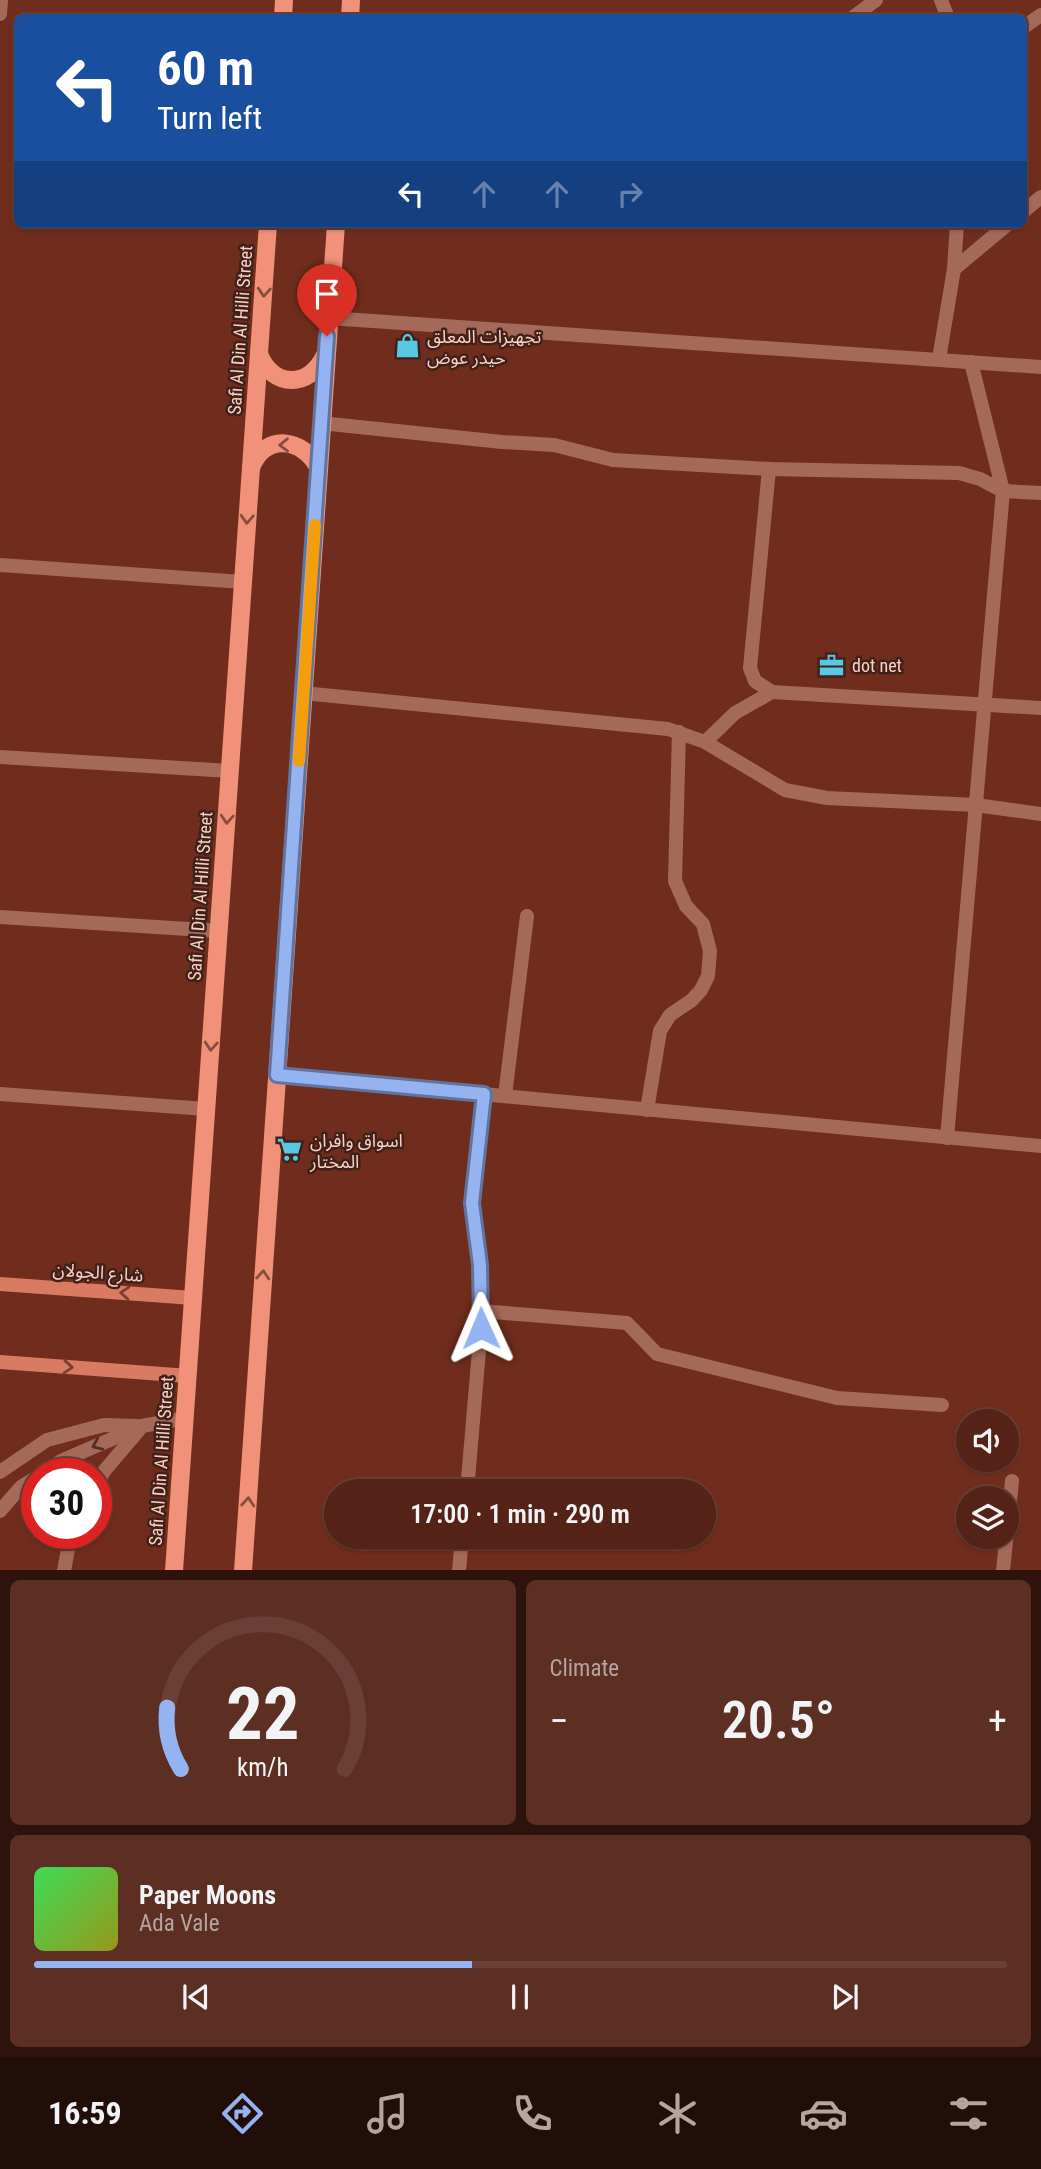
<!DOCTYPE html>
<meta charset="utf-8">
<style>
body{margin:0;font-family:"Roboto Condensed","Noto Sans Arabic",sans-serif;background:#5d2f23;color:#f1f3f6;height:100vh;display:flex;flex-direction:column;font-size:26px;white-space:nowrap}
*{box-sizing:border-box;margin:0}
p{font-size:23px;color:#b5a4a1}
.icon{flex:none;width:38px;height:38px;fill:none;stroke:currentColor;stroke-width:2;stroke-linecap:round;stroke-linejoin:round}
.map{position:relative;height:1570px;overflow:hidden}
.sheet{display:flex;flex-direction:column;gap:10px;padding:10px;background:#2e130c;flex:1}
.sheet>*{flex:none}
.banner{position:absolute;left:14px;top:14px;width:1013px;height:214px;border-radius:10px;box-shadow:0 2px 5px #0004,0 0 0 2px #6a3f35;background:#1a4fa0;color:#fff;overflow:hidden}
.controls{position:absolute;left:956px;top:1409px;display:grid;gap:14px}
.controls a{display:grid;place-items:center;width:63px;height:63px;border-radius:50%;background:#542216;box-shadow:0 2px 5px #0004,0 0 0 2px #6a3f35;font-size:35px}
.speed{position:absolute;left:21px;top:1458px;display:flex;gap:14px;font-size:35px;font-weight:700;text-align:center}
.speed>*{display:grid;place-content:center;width:91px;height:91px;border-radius:50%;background:#542216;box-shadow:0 2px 5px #0004,0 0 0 2px #6a3f35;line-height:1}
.speed .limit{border:10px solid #d22;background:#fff;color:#111}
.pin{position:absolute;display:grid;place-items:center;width:60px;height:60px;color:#fff;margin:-72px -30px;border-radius:50% 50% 50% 0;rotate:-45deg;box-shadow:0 0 7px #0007}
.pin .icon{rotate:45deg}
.me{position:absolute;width:77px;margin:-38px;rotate:359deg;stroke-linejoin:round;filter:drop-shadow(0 0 5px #0008)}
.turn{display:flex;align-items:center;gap:24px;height:147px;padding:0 28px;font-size:32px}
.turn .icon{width:91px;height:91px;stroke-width:2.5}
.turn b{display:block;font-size:49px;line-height:60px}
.lanes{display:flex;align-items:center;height:66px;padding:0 28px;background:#0003;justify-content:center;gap:35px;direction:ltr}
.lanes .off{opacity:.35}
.big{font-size:52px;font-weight:600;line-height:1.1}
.sheet .card{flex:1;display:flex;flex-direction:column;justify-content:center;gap:10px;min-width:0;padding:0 24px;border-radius:10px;background:#5d2f23}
.sheet .dial{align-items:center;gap:0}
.dial svg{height:182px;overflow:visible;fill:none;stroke:#6a3f35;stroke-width:7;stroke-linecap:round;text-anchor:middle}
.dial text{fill:#f1f3f6;stroke:none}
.song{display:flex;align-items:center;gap:21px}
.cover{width:84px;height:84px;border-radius:10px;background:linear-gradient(135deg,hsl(130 70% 55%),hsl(60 70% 35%))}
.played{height:7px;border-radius:4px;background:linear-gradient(90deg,#95b2f1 45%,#6a3f35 45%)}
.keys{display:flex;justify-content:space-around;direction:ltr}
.heat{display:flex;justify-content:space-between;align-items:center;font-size:38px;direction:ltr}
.sheet .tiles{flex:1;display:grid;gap:10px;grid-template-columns:1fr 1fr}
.card:last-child{grid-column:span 2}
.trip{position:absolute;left:324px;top:1479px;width:392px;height:70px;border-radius:35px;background:#542216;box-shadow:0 2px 5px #0004,0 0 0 2px #6a3f35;font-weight:600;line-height:70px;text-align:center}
.dock{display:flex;height:112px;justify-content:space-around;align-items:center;background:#220e09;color:#b5a4a1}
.dock .icon{width:49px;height:49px}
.dock .current{color:#95b2f1}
.dock b{font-size:32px;color:#f1f3f6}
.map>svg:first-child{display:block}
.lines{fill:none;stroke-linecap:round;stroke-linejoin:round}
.lane{stroke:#a5695a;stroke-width:14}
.street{stroke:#a5695a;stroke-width:14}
.secondary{stroke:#d97b63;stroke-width:14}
.primary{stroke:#f29179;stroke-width:18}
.oneway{stroke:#874e40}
.oneway2{stroke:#764034}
.oneway3{stroke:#542f27}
.route-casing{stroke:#61749d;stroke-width:18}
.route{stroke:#95b2f1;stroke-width:12}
.slow{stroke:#f59e0b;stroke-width:12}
.labels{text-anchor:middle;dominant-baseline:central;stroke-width:5;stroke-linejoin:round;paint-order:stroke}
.street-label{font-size:18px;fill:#fad0c5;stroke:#40211a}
.poi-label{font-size:18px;fill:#fad0c5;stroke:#40211a;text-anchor:start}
</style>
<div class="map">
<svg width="1041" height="1571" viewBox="0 0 1041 1571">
<rect width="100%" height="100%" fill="#702d1d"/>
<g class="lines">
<!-- lane -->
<g class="lane">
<polyline points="0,1472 47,1440 104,1425 137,1426"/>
<polyline points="42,1474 61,1461 142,1426 185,1418"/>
<polyline points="96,1485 105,1470 139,1430"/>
<polyline points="0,1511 21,1487 37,1477"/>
<polyline points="64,1571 71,1533"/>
</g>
<!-- street -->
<g class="street">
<polyline points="941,0 948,18"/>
<polyline points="0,14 1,0"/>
<polyline points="852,18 876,0"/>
<polyline points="1024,27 1041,15"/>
<polyline points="1024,211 1041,197"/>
<polyline points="954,269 1008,224"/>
<polyline points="329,318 1041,367"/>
<polyline points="939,359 954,269 957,224"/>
<polyline points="321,423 502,442 554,445 613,460 769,469 959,473 980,479 1003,491 1041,493"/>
<polyline points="769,469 750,668 755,681 772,692 1041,708"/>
<polyline points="0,565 243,582"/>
<polyline points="303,693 668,729 705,742 785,790 827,798 976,805 1041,814"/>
<polyline points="705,742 735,713 772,692"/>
<polyline points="0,757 230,771"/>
<polyline points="0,917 219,931"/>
<polyline points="277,1075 1041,1146"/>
<polyline points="0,1094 206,1109"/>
<polyline points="505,1096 527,916"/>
<polyline points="647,1110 660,1031 670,1015 692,1000 701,990 708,976 710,951 703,924 686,906 675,881 679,732"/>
<polyline points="947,1138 1003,491 971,362"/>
<polyline points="481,1311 627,1323 657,1354 837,1398 942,1405"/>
<polyline points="467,1491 481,1327 480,1265 472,1203 484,1094"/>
<polyline points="459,1571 462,1536"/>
<polyline points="1003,1571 1012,1481"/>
</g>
<!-- secondary -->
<g class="secondary">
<polyline points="0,1284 193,1298"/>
<polyline points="0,1362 189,1376"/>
</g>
<!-- primary -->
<g class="primary">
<polyline points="283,18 284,0"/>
<polyline points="350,18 351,0"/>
<path d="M259,354C273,389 310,388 325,355"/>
<path d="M251,468C265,432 304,438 319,469"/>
<polyline points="174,1571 268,224"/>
<polyline points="243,1571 336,224"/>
</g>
</g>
<!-- one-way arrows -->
<defs><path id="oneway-chevron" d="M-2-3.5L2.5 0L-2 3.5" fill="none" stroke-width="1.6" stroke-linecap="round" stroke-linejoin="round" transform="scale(1.75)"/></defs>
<g class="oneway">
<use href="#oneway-chevron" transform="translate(264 292) rotate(94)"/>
<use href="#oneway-chevron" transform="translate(284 445) rotate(179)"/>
<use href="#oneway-chevron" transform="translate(247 519) rotate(93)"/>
<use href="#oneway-chevron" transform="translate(227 819) rotate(94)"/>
<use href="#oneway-chevron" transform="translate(211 1046) rotate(94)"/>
<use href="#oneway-chevron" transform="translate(263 1275) rotate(-86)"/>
<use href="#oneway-chevron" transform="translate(248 1502) rotate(-86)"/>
</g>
<g class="oneway2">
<use href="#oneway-chevron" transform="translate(125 1293) rotate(-176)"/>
<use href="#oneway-chevron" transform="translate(68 1367) rotate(4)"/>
</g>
<use class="oneway3" href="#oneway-chevron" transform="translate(97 1445) rotate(156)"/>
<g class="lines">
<defs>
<polyline id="route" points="327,336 277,1075 484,1094 472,1203 480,1265 481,1328"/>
</defs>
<!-- route casing -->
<use href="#route" class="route-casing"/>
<!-- route -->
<use href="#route" class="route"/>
<!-- slow -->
<polyline class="slow" points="299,761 315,525"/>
</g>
<!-- icons -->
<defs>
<symbol id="shop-bare" viewBox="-9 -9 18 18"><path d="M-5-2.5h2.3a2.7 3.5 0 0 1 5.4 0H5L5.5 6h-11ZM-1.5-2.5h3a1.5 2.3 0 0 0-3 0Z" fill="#57c9e2" stroke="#40211a" stroke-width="2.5" paint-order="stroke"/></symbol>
<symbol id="office-bare" viewBox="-9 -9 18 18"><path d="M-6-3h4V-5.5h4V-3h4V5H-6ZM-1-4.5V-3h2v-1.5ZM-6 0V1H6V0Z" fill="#57c9e2" stroke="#40211a" stroke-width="2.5" paint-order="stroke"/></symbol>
<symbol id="supermarket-bare" viewBox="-9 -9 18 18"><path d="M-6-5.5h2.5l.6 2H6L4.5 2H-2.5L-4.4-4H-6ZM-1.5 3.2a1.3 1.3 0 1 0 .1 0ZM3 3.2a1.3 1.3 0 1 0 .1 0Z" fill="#57c9e2" stroke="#40211a" stroke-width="2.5" paint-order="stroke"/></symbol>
</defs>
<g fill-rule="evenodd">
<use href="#shop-bare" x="390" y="328" width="35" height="35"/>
<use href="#office-bare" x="814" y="648" width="35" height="35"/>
<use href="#supermarket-bare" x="272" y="1132" width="35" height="35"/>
</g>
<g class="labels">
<!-- street labels -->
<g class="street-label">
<text transform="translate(240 330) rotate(-86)">Safi Al Din Al Hilli Street</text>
<text transform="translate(200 896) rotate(-86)">Safi Al Din Al Hilli Street</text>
<text transform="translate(98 1272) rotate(4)">شارع الجولان</text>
<text transform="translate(161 1461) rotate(-86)">Safi Al Din Al Hilli Street</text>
</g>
<!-- poi labels -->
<g class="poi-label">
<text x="427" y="336">تجهيزات المعلق<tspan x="427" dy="21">حيدر عوض</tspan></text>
<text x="852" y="665">dot net</text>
<text x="310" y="1140">اسواق وافران<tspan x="310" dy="21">المختار</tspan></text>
</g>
</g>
</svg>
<div class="controls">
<a><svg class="icon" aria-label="sound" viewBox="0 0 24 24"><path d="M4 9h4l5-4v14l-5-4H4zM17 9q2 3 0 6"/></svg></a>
<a><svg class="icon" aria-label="layers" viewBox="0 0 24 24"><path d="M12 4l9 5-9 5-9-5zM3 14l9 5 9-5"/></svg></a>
</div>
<div class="speed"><div class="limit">30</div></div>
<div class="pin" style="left:327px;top:336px;background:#d93025"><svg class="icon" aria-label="arrive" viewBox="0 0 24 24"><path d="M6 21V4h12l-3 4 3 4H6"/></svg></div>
<svg class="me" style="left:481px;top:1328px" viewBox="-20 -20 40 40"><path d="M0-17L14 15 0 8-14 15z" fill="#95b2f1" stroke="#fff" stroke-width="4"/></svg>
<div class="trip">17:00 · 1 min · 290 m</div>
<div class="banner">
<div class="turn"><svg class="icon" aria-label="left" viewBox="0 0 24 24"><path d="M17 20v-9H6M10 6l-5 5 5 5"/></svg><div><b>60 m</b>Turn left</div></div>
<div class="lanes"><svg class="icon" aria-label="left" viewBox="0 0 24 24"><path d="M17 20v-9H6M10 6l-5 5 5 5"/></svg><svg class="icon off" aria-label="ahead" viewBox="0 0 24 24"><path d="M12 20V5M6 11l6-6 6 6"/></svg><svg class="icon off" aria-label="ahead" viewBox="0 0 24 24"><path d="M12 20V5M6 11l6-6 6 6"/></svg><svg class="icon off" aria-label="right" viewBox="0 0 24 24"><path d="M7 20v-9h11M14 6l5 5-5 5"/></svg></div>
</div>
</div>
<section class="sheet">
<div class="tiles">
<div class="card dial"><svg viewBox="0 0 100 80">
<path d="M14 69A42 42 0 1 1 86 69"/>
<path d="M14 69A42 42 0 0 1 8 42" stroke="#95b2f1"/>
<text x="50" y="56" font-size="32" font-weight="700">22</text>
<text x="50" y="72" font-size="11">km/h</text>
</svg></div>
<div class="card"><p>Climate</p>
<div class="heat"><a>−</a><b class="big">20.5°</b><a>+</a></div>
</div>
<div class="card">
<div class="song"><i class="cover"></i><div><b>Paper Moons</b><p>Ada Vale</p></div></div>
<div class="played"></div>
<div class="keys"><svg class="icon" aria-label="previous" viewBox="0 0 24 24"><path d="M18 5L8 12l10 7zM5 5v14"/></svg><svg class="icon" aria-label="pause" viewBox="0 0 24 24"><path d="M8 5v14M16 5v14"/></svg><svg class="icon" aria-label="next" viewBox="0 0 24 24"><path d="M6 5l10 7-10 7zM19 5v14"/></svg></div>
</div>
</div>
</section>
<nav class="dock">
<b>16:59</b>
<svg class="icon current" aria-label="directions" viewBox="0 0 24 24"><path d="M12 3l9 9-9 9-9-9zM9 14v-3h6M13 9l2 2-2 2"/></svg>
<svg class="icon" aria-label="music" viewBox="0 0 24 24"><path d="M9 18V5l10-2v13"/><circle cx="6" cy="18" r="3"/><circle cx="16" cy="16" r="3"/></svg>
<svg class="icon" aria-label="phone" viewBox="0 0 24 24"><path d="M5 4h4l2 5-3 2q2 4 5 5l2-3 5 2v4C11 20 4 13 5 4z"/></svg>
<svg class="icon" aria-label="climate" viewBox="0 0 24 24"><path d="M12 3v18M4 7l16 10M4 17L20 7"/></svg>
<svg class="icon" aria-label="car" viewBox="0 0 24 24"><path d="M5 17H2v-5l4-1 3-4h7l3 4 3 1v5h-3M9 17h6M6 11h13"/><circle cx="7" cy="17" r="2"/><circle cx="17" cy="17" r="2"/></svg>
<svg class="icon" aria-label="filters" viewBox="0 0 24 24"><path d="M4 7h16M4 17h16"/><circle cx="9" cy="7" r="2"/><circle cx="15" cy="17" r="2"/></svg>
</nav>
